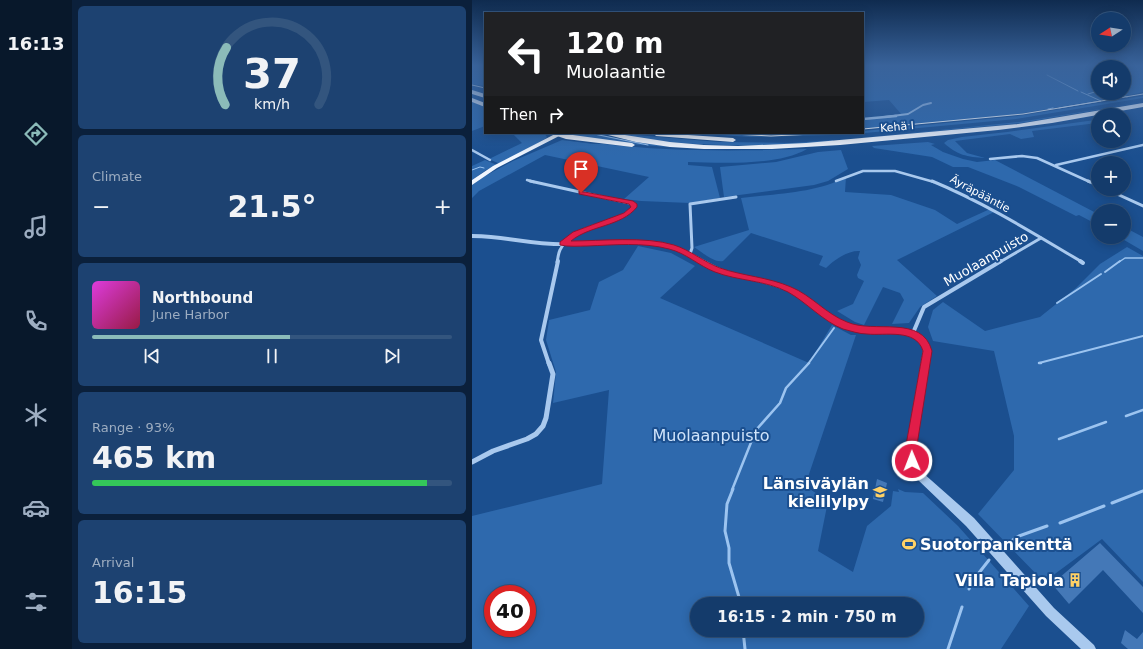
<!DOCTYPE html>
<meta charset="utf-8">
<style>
body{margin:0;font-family:"DejaVu Sans",sans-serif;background:#1d4271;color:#f1f3f6;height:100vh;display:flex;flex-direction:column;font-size:15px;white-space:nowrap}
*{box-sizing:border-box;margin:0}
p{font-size:13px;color:#9dadc1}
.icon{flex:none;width:22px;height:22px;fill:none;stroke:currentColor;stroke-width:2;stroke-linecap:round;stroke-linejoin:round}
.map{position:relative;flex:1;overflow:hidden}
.side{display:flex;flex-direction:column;gap:6px;padding:6px;background:#0b203b;width:400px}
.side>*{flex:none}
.banner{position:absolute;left:12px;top:12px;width:380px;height:122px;border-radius:0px;box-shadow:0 2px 10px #0003,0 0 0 1px #33557e;background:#202124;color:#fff;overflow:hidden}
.needle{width:26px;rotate:258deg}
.fabs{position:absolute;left:619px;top:12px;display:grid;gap:8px}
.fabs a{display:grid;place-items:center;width:40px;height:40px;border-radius:50%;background:#143b6b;box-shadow:0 2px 10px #0003,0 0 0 1px #33557e;font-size:20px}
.speed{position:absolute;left:12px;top:585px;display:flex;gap:8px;font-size:20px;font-weight:700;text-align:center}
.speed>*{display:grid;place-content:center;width:52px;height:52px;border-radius:50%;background:#143b6b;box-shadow:0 2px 10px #0003,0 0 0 1px #33557e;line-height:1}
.speed .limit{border:6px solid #d22;background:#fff;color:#111}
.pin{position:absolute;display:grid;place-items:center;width:34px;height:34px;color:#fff;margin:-41px -17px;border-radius:50% 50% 50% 0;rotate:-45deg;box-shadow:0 0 4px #0007}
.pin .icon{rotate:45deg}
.me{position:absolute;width:44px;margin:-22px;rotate:359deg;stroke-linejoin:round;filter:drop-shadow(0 0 3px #0008)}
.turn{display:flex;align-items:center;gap:14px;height:84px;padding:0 16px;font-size:18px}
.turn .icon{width:52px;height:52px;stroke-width:2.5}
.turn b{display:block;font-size:28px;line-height:34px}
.then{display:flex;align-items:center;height:38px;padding:0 16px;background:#0003;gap:8px;font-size:15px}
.big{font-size:30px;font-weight:700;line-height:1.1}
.side .widget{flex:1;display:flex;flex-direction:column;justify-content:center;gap:6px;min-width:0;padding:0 14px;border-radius:6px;background:#1d4271}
.side .dial{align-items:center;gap:0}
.dial svg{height:104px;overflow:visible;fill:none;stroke:#33557e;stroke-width:7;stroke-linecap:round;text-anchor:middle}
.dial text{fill:#f1f3f6;stroke:none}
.song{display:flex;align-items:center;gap:12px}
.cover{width:48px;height:48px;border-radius:6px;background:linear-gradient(135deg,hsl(300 70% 55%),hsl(340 70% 35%))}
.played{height:4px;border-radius:2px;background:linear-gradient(90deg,#8bbbb9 55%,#33557e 55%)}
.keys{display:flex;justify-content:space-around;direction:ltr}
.heat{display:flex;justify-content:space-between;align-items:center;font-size:22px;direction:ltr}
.charge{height:6px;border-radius:3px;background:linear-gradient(90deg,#34c759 93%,#33557e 0)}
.trip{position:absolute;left:218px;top:597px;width:234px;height:40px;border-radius:20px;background:#143b6b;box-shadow:0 2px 10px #0003,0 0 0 1px #33557e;font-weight:700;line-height:40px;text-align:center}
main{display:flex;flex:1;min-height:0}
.tab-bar{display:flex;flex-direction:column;width:72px;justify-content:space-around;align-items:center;background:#08182b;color:#9dadc1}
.tab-bar .icon{width:28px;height:28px}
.tab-bar .active{color:#8bbbb9}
.tab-bar b{font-size:18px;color:#f1f3f6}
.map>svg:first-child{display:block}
.green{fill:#2e69ad;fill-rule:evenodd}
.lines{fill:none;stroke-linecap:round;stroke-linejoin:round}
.stream-far4{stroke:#9cc4f0;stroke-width:1}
.stream-far3{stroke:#9cc4f0;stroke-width:1.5}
.stream-far2{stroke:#9cc4f0;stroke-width:2}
.stream-far1{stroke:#9cc4f0;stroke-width:2.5}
.stream{stroke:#9cc4f0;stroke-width:3}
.building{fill:#4478b7}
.minor-far4{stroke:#a9c9ee;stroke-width:2}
.minor-far3{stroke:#a9c9ee;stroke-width:2.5}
.minor-far2{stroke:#a9c9ee;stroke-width:3}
.minor-far1{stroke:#a9c9ee;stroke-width:4}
.minor{stroke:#a9c9ee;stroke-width:5}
.tertiary{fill:#a9c9ee;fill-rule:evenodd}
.primary{fill:#f0f6ff;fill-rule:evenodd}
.trunk{fill:#f8faff;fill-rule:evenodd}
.tram{stroke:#fff;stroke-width:1}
.route{fill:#e11d48;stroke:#92132f}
.labels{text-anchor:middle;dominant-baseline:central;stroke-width:4;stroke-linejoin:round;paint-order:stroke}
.far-street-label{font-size:11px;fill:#fff;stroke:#1b4f8f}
.street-label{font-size:13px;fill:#fff;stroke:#1b4f8f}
.near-park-label{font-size:16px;fill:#cfe3fa;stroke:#1b4f8f}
.near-poi-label{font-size:16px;font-weight:bold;fill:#fff;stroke:#1b4f8f;text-anchor:end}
</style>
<main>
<nav class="tab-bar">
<b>16:13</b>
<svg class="icon active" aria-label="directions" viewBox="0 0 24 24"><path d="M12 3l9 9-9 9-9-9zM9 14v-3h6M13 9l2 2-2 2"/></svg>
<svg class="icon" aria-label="music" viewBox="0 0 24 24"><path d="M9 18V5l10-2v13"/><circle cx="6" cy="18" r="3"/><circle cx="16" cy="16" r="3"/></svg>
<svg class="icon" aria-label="phone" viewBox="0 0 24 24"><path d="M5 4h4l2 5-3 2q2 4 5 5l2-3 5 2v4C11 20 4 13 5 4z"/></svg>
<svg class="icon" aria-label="climate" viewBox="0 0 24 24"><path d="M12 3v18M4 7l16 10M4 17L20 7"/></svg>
<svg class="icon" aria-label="car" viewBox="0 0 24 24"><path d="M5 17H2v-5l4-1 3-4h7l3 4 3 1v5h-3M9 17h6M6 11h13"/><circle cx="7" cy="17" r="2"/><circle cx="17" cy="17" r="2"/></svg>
<svg class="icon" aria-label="filters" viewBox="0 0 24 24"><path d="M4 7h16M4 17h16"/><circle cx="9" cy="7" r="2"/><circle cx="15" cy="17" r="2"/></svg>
</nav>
<section class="side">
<div class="widget dial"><svg viewBox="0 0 100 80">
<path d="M14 69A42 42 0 1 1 86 69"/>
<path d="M14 69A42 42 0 0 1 15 25" stroke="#8bbbb9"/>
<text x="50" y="56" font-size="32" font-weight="700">37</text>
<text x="50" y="72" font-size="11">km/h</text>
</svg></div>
<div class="widget"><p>Climate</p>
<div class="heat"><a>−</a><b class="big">21.5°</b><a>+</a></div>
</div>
<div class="widget">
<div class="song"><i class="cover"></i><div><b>Northbound</b><p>June Harbor</p></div></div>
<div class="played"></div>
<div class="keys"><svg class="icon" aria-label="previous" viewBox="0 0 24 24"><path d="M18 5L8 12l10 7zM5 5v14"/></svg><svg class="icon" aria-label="pause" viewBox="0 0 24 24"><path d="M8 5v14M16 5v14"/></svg><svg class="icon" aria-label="next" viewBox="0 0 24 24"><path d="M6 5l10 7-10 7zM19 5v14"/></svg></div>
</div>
<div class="widget"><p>Range · 93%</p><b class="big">465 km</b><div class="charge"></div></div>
<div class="widget"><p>Arrival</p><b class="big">16:15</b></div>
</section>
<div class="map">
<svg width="671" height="649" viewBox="0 0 671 649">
<rect width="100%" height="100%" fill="#1b4f8f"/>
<!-- green -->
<g class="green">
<polygon points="0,66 13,66 13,86 0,84"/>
<path d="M391,66H671V92L654,96L539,115L391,129V119L430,115L417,100L391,102ZM626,67H652V93H626Z"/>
<polygon points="671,96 671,98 544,119 371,135 372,133 391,133 391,131 546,116"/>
<polygon points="0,102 13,106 13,126 0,131"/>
<polygon points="671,102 549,123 380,139 547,122"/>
<path d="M623,120L626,121V124H617L560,131L562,137L549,139L538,134L483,141L495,153L513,158C495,157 485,155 472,143L476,140L490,137L535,132Z"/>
<polygon points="40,133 72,133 75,137 73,139 28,164 17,159 50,143"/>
<polygon points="101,133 122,133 148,139 197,147 143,143 96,136"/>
<path d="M140,133L247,142L320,143L361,140V142C287,146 213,149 140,133Z"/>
<polygon points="218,133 294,136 358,134 360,135 278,137"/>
<path d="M90,140L122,144H132C200,152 267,151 335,149C306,166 250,163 216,162V165L240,167L248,198L218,203L169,201L152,199L177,177L73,155L7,191L0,198V185L13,176L41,161Z"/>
<polygon points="456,142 463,144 459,145 471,152 491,159 505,162 523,160 626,214 626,225 607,215 604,216 547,187 496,167 481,167 460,157 402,148 400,146"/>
<polygon points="369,150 376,169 356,181 342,185 252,197 248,167 304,162 346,152"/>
<polygon points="13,160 25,165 14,170 0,180 0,166"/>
<path d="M374,177L373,192L419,195L463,210L485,224L518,209L522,212L425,260L465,296L448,307L437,323L420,324L432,300L428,293L411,287L392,325L383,322L365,311L381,304L392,281L386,278L385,275L389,265L386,258L388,251C376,250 362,260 354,268L347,265L351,256L279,233L251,261C242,263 230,252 222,247L277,230L269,198C302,194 345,193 374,177Z"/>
<polygon points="652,227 671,237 671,251 647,237 652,237"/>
<path d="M166,246L199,253L223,266L188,298L337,363L360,325L379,335H384L333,486L356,501L346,551L381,572L395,526L419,506L421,491L427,492L426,489L433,492L451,493L486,526L557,606L529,649H0V516L130,484L137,390L81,403L84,372L74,340L77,320L118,310L127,282L151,270ZM21,594H55V628H21ZM225,604H445V630H225Z"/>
<polygon points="655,247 671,256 671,582 630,539 572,582 506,514 542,470 542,436 522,351 461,341 456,327 461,310 471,302 513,331 568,317 604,288 628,264"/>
</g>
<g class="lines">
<!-- stream-far4 -->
<g class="stream-far4">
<polyline points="575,75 606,91"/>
<polyline points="646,93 655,97"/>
<polyline points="616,94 626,91"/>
<polyline points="587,108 629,101 609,92"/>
<polyline points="576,109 581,108"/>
<polyline points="117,133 176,145"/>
<polyline points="0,170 8,167 12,168"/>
</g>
<!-- stream-far3 -->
<polyline class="stream-far3" points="647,262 653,258 671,258"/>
<!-- stream-far2 -->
<g class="stream-far2">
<polyline points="633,272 648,261"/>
<polyline points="585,303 629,274"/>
<polyline points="567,363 671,336"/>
<polyline points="336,364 362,328"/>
</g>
<!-- stream-far1 -->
<g class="stream-far1">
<polyline points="567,363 569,363"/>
<polyline points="654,416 671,410"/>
<polyline points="587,439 634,422"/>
<polyline points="260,490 284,430 308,403 314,388 337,363"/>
</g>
<!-- stream -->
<g class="stream">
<polyline points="261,489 255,504 253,531 257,548 257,563 269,604"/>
<polyline points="640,503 671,491"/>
<polyline points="588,523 632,506"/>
<polyline points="533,545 547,536 575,526"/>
<polyline points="497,589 499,583 517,560"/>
<polyline points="271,630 273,649"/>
<polyline points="476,649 490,607"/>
</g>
</g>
<!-- building -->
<g class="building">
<polygon points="405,479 415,483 411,502 401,499"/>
<polygon points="628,543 671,587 671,613 631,570 597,604 580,584"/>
<polygon points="653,630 665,639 671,632 671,649 656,649 649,643"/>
</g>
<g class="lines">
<!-- minor-far4 -->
<polyline class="minor-far4" points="412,117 436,114 451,105 459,103"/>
<!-- minor-far3 -->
<g class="minor-far3">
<polyline points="391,119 424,116"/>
<polyline points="0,150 18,160"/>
<polyline points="518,159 550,156 565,158 618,182"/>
<polyline points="584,165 671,145"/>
<polyline points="55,180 62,182"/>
<polyline points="364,181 391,171 423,171 462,182"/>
</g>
<!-- minor-far2 -->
<g class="minor-far2">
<path d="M58,181L162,204V207C143,227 100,223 88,250C86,254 86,259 85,262"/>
<path d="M460,181C513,203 561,233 610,262"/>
<polyline points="616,181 626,185"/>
<polyline points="634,189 671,206"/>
<polyline points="218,254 220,248 218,204 264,197"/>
<polyline points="528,262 569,238"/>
</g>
<!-- minor-far1 -->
<g class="minor-far1">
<polyline points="608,261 611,263"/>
<polyline points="441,333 452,307 529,261"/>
<polyline points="77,364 69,340 86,261"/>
</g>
<!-- minor -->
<polyline class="minor" points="0,462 21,451 55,439 64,434 71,426 74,418 81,374 77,363"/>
<!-- tertiary -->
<path class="tertiary" d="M0,234C27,234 54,241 81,242C116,244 152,236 187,243C195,244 204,246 213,250C227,256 239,265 253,270C274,277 297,279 317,287C340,296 356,317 379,324C399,331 441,322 454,340C456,343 457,348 459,351L443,445L444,460L451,473L502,518L582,608L622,645L624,649H609L574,616L494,526L445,479L435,461V445L451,351C450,348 450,345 448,343C435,327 396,335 378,330C352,322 335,298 310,289C288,281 265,279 243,271C227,265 214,252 197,248C158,240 120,247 82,246C54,245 28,238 0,238Z"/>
<!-- primary -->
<polygon class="primary" points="85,133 93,133 25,168 0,185 0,180 21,166"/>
<!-- trunk -->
<g class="trunk">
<polygon points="0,90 13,94 13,98 0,94"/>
<polygon points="0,98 13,103 13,107 0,102"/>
<polygon points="671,103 671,107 580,123 526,130 368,145 300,149 232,149 198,147 164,142 128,133 140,133 198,142 232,145 266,146 334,143 546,124"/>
<polygon points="76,133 86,133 160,143 163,145 160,147 94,139"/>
<polygon points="186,133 261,138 264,140 261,142 184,136 183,135"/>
</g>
<!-- tram -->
<g class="tram">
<polyline points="0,85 13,88"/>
<polyline points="391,129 551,114 671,94"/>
<polyline points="240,133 299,136 363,133"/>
</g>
</g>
<!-- sky -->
<linearGradient id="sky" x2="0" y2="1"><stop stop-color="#0f2b4f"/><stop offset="0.42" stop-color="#39639b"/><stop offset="1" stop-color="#39639b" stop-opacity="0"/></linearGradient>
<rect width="671" height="156" fill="url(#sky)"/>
<!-- route -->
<path class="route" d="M107,191L161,201L165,204V207C149,227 118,225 99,241C129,241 173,236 202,245C218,250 232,262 248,268C271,276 296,277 319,287C339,295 354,314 375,322C402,334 450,314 460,351L445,445L446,461L445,465L440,467L436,465L434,445L451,351C444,328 413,336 395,334C387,334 379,331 371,329C352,322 334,302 316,292C293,280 266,281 243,272C227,266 214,253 197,249C171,242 142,245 115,246C107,246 97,247 88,245V242L101,232L152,213L159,207L157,204L107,194Z"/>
<!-- icons -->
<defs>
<symbol id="school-bare" viewBox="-9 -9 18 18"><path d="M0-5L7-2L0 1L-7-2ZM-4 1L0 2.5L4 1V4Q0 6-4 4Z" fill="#ffd166" stroke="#1b4f8f" stroke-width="2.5" paint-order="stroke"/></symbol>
<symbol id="stadium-bare" viewBox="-9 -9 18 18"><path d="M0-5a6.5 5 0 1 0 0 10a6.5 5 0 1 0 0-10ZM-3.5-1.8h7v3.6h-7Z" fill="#ffd166" stroke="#1b4f8f" stroke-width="2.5" paint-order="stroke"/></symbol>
<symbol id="building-bare" viewBox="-9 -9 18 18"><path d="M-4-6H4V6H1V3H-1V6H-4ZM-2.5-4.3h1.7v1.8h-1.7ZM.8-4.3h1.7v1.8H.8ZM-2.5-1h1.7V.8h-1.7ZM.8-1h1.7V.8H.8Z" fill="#ffd166" stroke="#1b4f8f" stroke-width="2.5" paint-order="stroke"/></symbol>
</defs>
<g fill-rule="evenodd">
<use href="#school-bare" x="398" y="482" width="20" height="20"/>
<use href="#stadium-bare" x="427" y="534" width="20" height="20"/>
<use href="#building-bare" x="593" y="570" width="20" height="20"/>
</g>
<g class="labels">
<!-- far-street labels -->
<g class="far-street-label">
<text transform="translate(425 127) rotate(-5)">Kehä I</text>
<text transform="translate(508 194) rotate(28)">Äyräpääntie</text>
</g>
<!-- street labels -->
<g class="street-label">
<text transform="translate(514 259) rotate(-30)">Muolaanpuisto</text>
</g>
<!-- near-park labels -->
<g class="near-park-label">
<text x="239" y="435">Muolaanpuisto</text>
</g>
<!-- near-poi labels -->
<g class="near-poi-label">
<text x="397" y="483">Länsiväylän<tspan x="397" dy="18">kielilylpy</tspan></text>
<text x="448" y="544" text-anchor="start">Suotorpankenttä</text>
<text x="592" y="580">Villa Tapiola</text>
</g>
</g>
</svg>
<div class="fabs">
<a><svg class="needle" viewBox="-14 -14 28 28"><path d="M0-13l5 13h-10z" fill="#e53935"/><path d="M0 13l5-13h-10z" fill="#9dadc1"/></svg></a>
<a><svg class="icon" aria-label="sound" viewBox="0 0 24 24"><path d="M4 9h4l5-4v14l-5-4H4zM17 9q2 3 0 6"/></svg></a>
<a><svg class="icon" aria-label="search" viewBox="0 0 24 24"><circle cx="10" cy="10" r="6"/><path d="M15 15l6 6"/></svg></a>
<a>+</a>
<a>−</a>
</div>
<div class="speed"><div class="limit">40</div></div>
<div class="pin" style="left:109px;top:193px;background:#d93025"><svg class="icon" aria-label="arrive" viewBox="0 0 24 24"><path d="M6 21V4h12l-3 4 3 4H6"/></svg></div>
<svg class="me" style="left:440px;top:461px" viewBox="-20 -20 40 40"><circle r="17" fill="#e11d48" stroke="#fff" stroke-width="3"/><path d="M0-11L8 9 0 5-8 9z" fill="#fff"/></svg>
<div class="trip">16:15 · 2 min · 750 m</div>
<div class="banner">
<div class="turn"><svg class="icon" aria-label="left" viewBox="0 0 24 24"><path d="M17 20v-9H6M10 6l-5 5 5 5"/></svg><div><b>120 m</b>Muolaantie</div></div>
<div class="then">Then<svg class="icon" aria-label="right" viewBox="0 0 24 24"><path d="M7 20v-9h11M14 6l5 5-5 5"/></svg></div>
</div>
</div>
</main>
